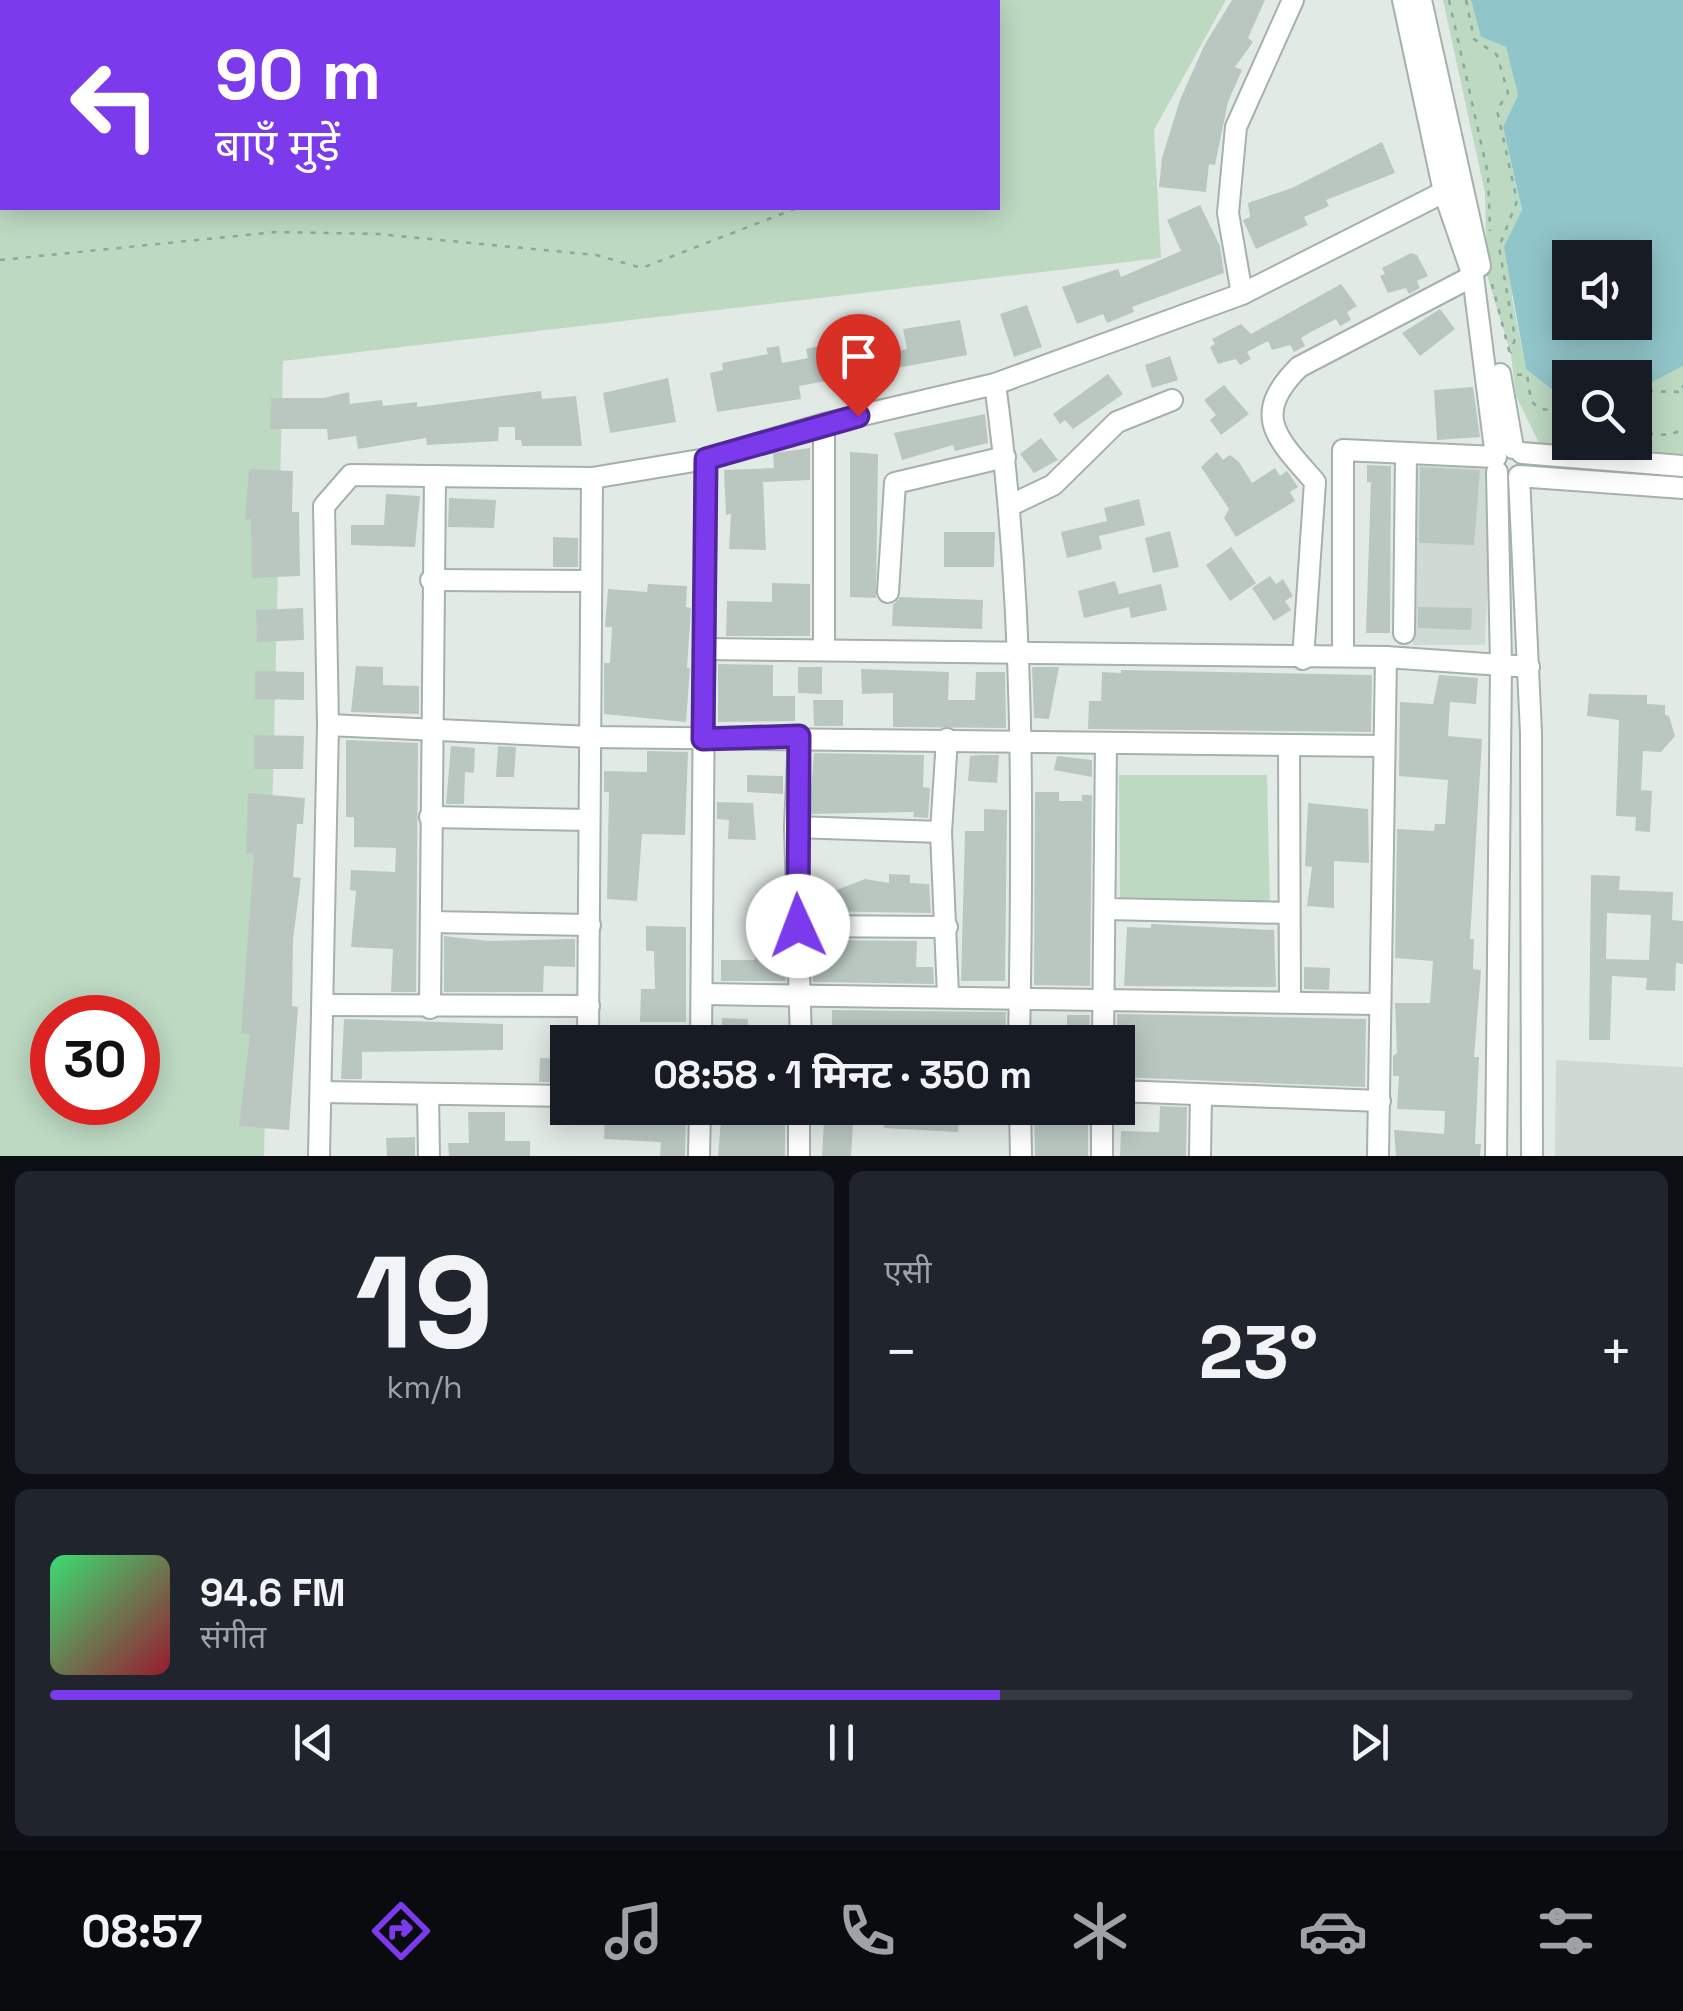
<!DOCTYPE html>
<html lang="hi">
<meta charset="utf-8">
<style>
body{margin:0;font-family:"Space Grotesk","Noto Sans Devanagari",sans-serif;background:#20242c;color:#f1f3f6;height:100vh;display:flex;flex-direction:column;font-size:38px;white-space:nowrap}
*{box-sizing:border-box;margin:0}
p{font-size:32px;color:#9ea1a6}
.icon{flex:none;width:55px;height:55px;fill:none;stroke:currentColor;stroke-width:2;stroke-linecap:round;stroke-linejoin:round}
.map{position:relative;height:1156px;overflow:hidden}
.sheet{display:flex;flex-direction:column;gap:15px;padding:15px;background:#0d0f14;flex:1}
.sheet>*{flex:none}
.guide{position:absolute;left:0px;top:0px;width:1000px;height:210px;box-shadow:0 5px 25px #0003;background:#7c3aed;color:#fff;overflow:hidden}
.controls{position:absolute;left:1552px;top:240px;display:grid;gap:20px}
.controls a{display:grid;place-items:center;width:100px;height:100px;border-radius:0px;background:#171b24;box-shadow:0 5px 25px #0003;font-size:50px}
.speed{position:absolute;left:30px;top:995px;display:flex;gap:20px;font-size:50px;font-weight:700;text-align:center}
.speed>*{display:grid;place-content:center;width:130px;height:130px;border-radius:50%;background:#171b24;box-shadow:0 5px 25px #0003;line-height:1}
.speed .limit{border:15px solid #d22;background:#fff;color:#111}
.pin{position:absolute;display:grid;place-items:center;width:85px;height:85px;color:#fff;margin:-102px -42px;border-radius:50% 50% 50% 0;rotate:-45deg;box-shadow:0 0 10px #0007}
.pin .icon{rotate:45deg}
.me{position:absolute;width:110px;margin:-55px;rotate:358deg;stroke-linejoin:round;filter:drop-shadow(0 0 8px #0008)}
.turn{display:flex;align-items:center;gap:35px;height:210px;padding:0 50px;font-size:45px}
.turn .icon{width:130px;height:130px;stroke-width:2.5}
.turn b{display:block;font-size:70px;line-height:85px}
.big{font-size:75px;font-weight:700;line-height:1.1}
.sheet .tile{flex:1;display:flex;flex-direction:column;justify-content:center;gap:15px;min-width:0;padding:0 35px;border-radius:15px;background:#20242c}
.sheet .dial{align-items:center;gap:0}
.dial b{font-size:130px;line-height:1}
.song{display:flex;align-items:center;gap:30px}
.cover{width:120px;height:120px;border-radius:15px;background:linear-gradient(135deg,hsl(140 70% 55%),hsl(350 70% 35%))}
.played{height:10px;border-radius:5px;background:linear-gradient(90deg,#7c3aed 60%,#363941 60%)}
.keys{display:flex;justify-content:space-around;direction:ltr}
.heat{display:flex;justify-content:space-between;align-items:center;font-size:55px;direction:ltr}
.sheet .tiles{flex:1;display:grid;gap:15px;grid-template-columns:1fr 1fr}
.tile:last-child{grid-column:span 2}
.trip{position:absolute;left:550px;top:1025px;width:585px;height:100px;border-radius:0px;background:#171b24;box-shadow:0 5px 25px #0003;font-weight:700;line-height:100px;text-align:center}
.menu{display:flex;height:160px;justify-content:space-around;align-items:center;background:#090b0e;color:#9ea1a6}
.menu .icon{width:70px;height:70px}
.menu .current{color:#7c3aed}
.menu b{font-size:45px;color:#f1f3f6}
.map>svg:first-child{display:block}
.built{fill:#d0dad4}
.green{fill:#bdd9c2;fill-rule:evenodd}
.water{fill:#90c5c9;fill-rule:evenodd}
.building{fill:#bac7c1;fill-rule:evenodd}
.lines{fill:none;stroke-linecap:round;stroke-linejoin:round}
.minor-casing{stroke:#a5b1ab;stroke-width:24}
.path{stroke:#86aa9b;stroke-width:2.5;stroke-dasharray:5 8;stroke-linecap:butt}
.minor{stroke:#fff;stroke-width:20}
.route-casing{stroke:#51269a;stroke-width:25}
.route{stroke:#7c3aed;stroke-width:18}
</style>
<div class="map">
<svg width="1683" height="1156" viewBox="0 0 1683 1156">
<rect width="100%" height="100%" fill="#e2eae5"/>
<!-- built -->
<g class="built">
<polygon points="1415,442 1494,450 1485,645 1413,645"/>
<polygon points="1556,1060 1683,1067 1683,1156 1555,1156"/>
</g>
<!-- green -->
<g class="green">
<path d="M0,0H1226L1154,130L1161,258L283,361L264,1156H0ZM2,2H998V208H2ZM52,1018H138V1102H52Z"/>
<polygon points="1443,0 1471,0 1481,37 1506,47 1518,95 1503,127 1522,211 1512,298 1526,369 1559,395 1570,396 1570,442 1635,442 1635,391 1683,366 1683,454 1540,445 1516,396 1511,355 1487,275 1485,193"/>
<polygon points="1119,775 1267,775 1270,910 1120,903"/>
</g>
<!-- water -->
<path class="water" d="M1471,0H1683V366L1635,391V378H1570V396L1559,395L1526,369L1504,247L1522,210L1503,127L1518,95L1506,47L1481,37ZM1570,258H1635V322H1570Z"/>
<!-- building -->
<g class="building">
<polygon points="1232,0 1265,0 1248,38 1253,42 1235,67 1242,70 1228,102 1215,165 1209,164 1206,192 1159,187 1162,158 1180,100 1205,44"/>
<polygon points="1382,142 1395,173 1326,200 1329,206 1304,217 1308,225 1256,249 1243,220 1250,217 1248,203 1292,188"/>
<polygon points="1200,205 1220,246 1224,273 1132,307 1134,312 1107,323 1103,314 1077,324 1062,287 1118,269 1121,277 1181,251 1167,220"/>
<polygon points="1411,253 1417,255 1428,276 1417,281 1420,288 1409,294 1406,288 1388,293 1380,276 1385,274 1382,268"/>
<polygon points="1341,284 1357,306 1347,312 1351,320 1340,326 1336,319 1311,332 1301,338 1305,346 1294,352 1290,345 1272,350 1268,341 1247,352 1251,359 1240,365 1236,359 1218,364 1210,347 1215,344 1212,339 1241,324 1251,334"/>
<polygon points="1027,305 1042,347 1014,357 1000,314"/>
<polygon points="1440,309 1455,329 1420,356 1402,333"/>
<polygon points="960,320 967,355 799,386 801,399 717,412 710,373 723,370 722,363 768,354 766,348 779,346 782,363 808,358 806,349 864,336 868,356 907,349 903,329"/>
<polygon points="1170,356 1178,380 1152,388 1145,365"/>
<polygon points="1108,374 1123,394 1073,429 1065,420 1060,424 1053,414"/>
<polygon points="668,378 676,422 610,433 603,393"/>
<polygon points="1224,385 1249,414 1221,435 1210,420 1216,415 1204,400"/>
<polygon points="1473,387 1480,437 1437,440 1434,390"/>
<polygon points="541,391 542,399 576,396 582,446 522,446 521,440 515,440 515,427 499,427 498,441 427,445 426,438 358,449 356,436 328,440 327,429 270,429 271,398 324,398 349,392 350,404 382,400 383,406 417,402 417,407"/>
<polygon points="985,414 988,443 955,451 953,445 902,460 894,433"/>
<polygon points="1041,438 1058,460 1034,473 1020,454"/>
<polygon points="810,448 810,480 763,482 766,550 729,549 731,514 726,515 724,470 774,468 773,453"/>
<polygon points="850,452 878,454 876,598 850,597"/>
<polygon points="1217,452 1223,460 1230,455 1239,462 1252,483 1275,468 1280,476 1287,471 1298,487 1290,492 1295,501 1236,537 1224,518 1229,509 1201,467"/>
<polygon points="1367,465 1391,466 1390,633 1366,633 1371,482 1367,482"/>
<polygon points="1420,467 1480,470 1474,545 1419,543"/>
<polygon points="249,469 293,471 292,512 299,512 300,576 252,578 251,519 245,520"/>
<polygon points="386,494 420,496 415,547 351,545 351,525 384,525"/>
<polygon points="449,498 496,500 494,528 448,527"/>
<polygon points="1139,499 1145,525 1099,536 1102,549 1067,558 1061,532 1107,521 1104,508"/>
<polygon points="1170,531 1179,567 1153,573 1145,538"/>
<polygon points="944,532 995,532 994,567 944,567"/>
<polygon points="553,537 578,538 578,567 553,567"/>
<polygon points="1231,547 1256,583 1230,601 1206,565"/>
<polygon points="1270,576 1276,584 1283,579 1293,596 1285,601 1291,610 1274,621 1252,588"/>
<polygon points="1115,581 1119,594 1161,584 1167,610 1131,618 1129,607 1084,618 1078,591"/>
<polygon points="772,583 810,584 810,636 726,636 727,601 772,602"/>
<polygon points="648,584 687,586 686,607 691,608 687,668 690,668 686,722 604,714 604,663 610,663 612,627 605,627 608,589 647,592"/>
<polygon points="900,597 983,600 982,629 892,626 893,605"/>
<polygon points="1418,607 1472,608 1471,630 1418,628"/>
<polygon points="303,608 304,640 257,642 256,610"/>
<polygon points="718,664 773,665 773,696 795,696 795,721 718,722"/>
<polygon points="356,666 383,667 383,685 419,686 419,714 351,712"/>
<polygon points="798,667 822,667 822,694 798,693"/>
<polygon points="1032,667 1059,667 1049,719 1034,718"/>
<polygon points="861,669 949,672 948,700 975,700 976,672 1005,672 1006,728 893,727 893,693 862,694"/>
<polygon points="1121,670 1372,675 1371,732 1088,729 1089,701 1101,701 1102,672 1121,673"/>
<polygon points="255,671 304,672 304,700 255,699"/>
<polygon points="1439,675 1478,678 1476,704 1450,702 1448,736 1482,739 1470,939 1474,939 1473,969 1481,970 1474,1057 1479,1057 1475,1144 1481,1144 1480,1156 1396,1156 1394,1130 1444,1134 1445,1111 1397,1109 1399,1076 1393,1076 1393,1056 1397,1053 1395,1003 1430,1003 1433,961 1395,958 1397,829 1434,831 1435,824 1445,824 1448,780 1399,776 1400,702 1433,704"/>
<polygon points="1589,694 1647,695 1647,704 1665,705 1665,715 1669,716 1675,736 1661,752 1643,751 1641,790 1652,791 1650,832 1635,831 1636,817 1616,816 1619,720 1587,716"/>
<polygon points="813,700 843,700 843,726 814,726"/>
<polygon points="254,735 304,736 303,769 254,769"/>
<polygon points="346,740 418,743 416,992 391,992 393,949 351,947 356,891 350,890 351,870 395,872 396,848 354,847 354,817 346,817"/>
<polygon points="451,746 475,748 474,773 465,772 464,804 446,804"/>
<polygon points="498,746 516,747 514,777 496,777"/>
<polygon points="647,751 688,752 685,835 642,834 637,901 607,899 609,792 604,792 604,771 647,772"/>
<polygon points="814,753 924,755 923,787 930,788 928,818 913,817 914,812 809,814"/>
<polygon points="980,755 999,755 997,783 968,781 970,756"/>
<polygon points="1057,756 1092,760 1092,777 1054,770"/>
<polygon points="747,775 783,776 783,794 747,792"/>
<polygon points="1035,792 1059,792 1059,801 1082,801 1082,795 1092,795 1090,986 1034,985"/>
<polygon points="248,793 305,798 303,824 297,824 293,877 301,878 293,939 292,1006 298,1007 289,1130 239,1126 250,1034 241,1033 254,854 246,853"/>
<polygon points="717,802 753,803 756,840 728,839 729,820 717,819"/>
<polygon points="1308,803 1368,809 1369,863 1334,861 1334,908 1307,906 1312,867 1305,866"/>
<polygon points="984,809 1007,810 1005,981 961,981 965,831 984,831"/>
<polygon points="889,874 910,875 910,883 929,884 931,913 811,911 811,900 865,879 889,883"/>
<path d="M1591,875L1620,876L1619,890L1673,892L1672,920L1683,921V964L1676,963L1675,991L1646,990L1647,978L1612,976L1610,1040H1589ZM1607,913L1651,915L1649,960L1606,959Z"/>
<polygon points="1151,924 1274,930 1276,987 1124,986 1127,927 1151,928"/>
<polygon points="646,926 686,927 686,1022 640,1022 641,989 655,989 654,951 646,951"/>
<polygon points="757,931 784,933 786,981 721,981 721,960 755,960"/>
<polygon points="444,936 489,941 575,939 575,967 544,966 543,992 444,992"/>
<polygon points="812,940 917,941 916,967 933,967 934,984 813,982"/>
<polygon points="1304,967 1330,968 1329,990 1304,989"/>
<polygon points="832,1010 1006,1012 1005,1038 978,1038 978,1042 832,1042"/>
<polygon points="1117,1014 1366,1019 1365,1087 1118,1077"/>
<polygon points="1067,1015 1090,1015 1088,1042 1033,1042 1034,1028 1067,1029"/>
<polygon points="722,1018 748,1019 747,1042 721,1042"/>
<polygon points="344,1019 503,1024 503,1050 362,1052 362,1079 341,1079"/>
<polygon points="540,1058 568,1059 568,1082 539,1082"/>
<polygon points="1160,1106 1187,1107 1186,1156 1120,1156 1121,1131 1159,1132"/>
<polygon points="722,1108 785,1108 785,1156 718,1156"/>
<polygon points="885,1108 960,1109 958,1132 884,1128"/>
<polygon points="1034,1108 1088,1111 1088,1156 1035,1156"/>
<polygon points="468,1112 505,1112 505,1141 530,1141 530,1156 449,1156 448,1143 469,1143"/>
<polygon points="605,1114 686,1115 685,1156 660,1156 661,1142 604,1139"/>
<polygon points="824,1122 853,1124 851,1156 822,1156"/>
<polygon points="415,1137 415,1156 387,1156 386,1138"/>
</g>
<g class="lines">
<defs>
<g id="minor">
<polyline points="1421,0 1480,266"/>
<polyline points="1242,294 1228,213 1236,127 1293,0"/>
<polyline points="1500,374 1513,448"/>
<path d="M995,384C1025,601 1023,823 1019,1042"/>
<polyline points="824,424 824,650"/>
<polyline points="1522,453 1683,466"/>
<polyline points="1011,505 1053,485 1117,422 1172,400"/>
<polyline points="431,580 589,581"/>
<polyline points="888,592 895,483 1005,457"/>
<polyline points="1404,633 1406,455"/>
<polyline points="705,649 1386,657 1529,667"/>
<polyline points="1343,656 1343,450 1496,457 1473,276 1444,192 1403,0"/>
<path d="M1303,659L1315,482C1277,438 1250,416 1299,367L1473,276"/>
<polyline points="328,725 591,737 1384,746"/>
<polyline points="799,736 795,827 801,1042"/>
<polyline points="947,739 941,832 948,995"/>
<polyline points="1289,745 1290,1002"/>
<polyline points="430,817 589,820"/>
<polyline points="795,827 941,832"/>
<polyline points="1107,909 1289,913"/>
<polyline points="431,922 590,925"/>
<polyline points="798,926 947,927"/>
<polyline points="702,994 1379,1004"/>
<polyline points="325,1005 589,1006"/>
<polyline points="430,1008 435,476"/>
<polyline points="588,1042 592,478"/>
<polyline points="701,1042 706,459"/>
<polyline points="1103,1042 1106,743"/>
<polyline points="1118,1091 1380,1101"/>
<polyline points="321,1092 568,1096"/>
<polyline points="428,1096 429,1156"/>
<polyline points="1020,1108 1021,1156"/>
<polyline points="1102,1108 1102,1156"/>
<polyline points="319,1156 328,725 324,506 351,475 592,478 706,459 824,424 995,384 1242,294 1444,192"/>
<polyline points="699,1156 700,1108"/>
<polyline points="799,1156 799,1108"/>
<polyline points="1200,1156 1201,1095"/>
<polyline points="1378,1156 1386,657"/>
<polyline points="1496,1156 1501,664 1497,472"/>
<polyline points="1532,1156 1531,733 1519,476 1683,488"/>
</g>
</defs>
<!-- minor casing -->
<use href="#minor" class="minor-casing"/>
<!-- path -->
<g class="path">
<polyline points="1449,0 1488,174 1490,231"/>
<polyline points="1466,0 1474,39 1497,55 1508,93 1497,110 1517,201 1499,247 1515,338 1511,353"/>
<polyline points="0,260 276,232 379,234 596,255 642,268 797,208"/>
<polyline points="1492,284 1511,358"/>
<polyline points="1517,375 1527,374 1531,401 1540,409 1570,412"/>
<polyline points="1635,391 1683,392 1683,385"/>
<polyline points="1635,433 1670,435 1683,429"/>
</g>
<!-- minor -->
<use href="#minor" class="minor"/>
</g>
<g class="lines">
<defs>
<polyline id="route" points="798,926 799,736 703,739 706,459 858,416"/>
</defs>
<!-- route casing -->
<use href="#route" class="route-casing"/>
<!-- route -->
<use href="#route" class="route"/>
</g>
</svg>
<div class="controls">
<a><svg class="icon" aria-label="sound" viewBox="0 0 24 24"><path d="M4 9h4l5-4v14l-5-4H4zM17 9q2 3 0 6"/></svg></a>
<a><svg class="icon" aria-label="search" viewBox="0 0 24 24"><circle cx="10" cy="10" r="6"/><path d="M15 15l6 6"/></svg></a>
</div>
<div class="speed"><div class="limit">30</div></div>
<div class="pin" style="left:858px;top:416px;background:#d93025"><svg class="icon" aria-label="arrive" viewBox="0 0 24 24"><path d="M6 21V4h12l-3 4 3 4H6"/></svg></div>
<svg class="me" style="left:798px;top:926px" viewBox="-20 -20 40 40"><circle r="19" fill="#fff"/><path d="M0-13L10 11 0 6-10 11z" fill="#7c3aed"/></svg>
<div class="trip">08:58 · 1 मिनट · 350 m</div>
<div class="guide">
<div class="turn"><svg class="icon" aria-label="left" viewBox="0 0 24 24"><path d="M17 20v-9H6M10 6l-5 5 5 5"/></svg><div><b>90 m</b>बाएँ मुड़ें</div></div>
</div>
</div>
<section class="sheet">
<div class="tiles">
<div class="tile dial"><b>19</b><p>km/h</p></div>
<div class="tile"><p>एसी</p>
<div class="heat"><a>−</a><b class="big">23°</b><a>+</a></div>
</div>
<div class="tile">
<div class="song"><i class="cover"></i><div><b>94.6 FM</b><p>संगीत</p></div></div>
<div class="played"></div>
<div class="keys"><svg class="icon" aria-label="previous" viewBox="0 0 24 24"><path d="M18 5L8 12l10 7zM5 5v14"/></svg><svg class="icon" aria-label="pause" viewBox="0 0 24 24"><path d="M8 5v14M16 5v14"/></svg><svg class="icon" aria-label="next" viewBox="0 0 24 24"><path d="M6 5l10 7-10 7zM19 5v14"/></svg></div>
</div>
</div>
</section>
<nav class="menu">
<b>08:57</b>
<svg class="icon current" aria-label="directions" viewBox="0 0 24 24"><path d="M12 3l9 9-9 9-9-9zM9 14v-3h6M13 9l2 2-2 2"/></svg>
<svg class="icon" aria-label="music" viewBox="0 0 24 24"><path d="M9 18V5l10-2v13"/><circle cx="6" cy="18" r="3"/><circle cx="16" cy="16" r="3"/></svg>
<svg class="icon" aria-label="phone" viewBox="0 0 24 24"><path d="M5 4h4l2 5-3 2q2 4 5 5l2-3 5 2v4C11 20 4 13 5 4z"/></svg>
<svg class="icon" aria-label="climate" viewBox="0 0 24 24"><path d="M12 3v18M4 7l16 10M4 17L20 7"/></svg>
<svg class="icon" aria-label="car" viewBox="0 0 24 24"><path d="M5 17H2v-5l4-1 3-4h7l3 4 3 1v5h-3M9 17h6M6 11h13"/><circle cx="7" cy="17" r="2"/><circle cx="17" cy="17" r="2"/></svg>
<svg class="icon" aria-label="filters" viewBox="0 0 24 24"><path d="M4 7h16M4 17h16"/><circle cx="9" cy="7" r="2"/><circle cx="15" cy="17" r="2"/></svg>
</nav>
